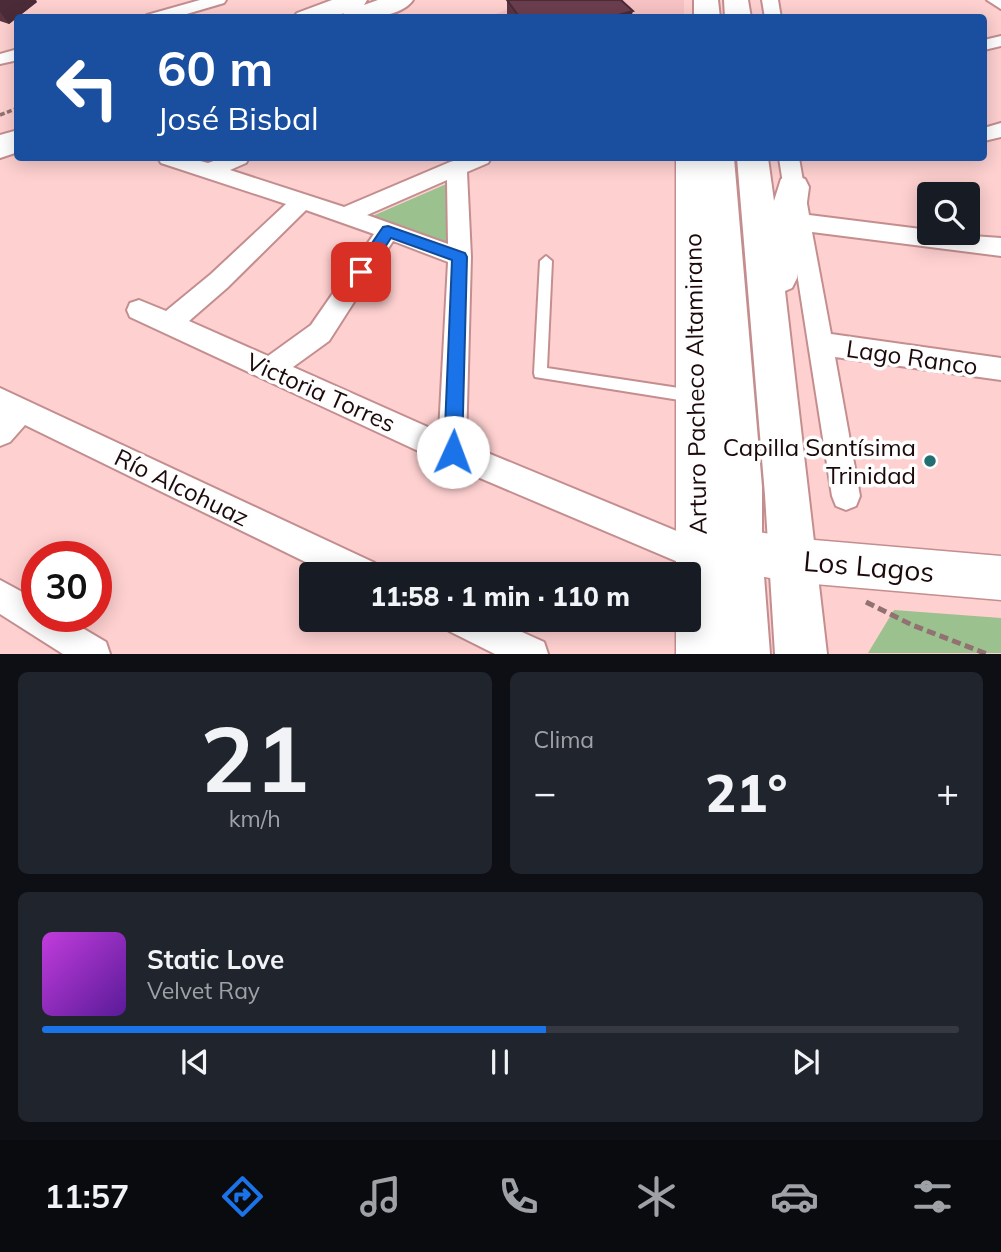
<!DOCTYPE html>
<html lang="es">
<meta charset="utf-8">
<style>
body{margin:0;font-family:Mulish,sans-serif;background:#20242c;color:#f1f3f6;height:100vh;display:flex;flex-direction:column;font-size:26px;white-space:nowrap}
*{box-sizing:border-box;margin:0}
p{font-size:23px;color:#9ea1a6}
.icon{flex:none;width:38px;height:38px;fill:none;stroke:currentColor;stroke-width:2;stroke-linecap:round;stroke-linejoin:round}
.map{position:relative;height:654px;overflow:hidden}
.drawer{display:flex;flex-direction:column;gap:18px;padding:18px;background:#0d0f14;flex:1}
.drawer>*{flex:none}
.hud{position:absolute;left:14px;top:14px;width:973px;height:147px;border-radius:7px;box-shadow:0 4px 18px #0003;background:#1a4fa0;color:#fff;overflow:hidden}
.controls{position:absolute;left:917px;top:182px;display:grid;gap:14px}
.controls a{display:grid;place-items:center;width:63px;height:63px;border-radius:7px;background:#171b24;box-shadow:0 4px 18px #0003;font-size:35px}
.speed{position:absolute;left:21px;top:541px;display:flex;gap:14px;font-size:35px;font-weight:700;text-align:center}
.speed>*{display:grid;place-content:center;width:91px;height:91px;border-radius:50%;background:#171b24;box-shadow:0 4px 18px #0003;line-height:1}
.speed .limit{border:10px solid #d22;background:#fff;color:#111}
.pin{position:absolute;display:grid;place-items:center;width:60px;height:60px;color:#fff;margin:-30px;border-radius:14px;box-shadow:0 4px 10px #0006}
.me{position:absolute;width:77px;margin:-38px;rotate:2deg;stroke-linejoin:round;filter:drop-shadow(0 0 5px #0008)}
.turn{display:flex;align-items:center;gap:24px;height:147px;padding:0 28px;font-size:32px}
.turn .icon{width:91px;height:91px;stroke-width:2.5}
.turn b{display:block;font-size:49px;line-height:60px}
.big{font-size:52px;font-weight:800;line-height:1.1}
.drawer .tile{flex:1;display:flex;flex-direction:column;justify-content:center;gap:10px;min-width:0;padding:0 24px;border-radius:10px;background:#20242c}
.drawer .dial{align-items:center;gap:0}
.dial b{font-size:91px;line-height:1}
.song{display:flex;align-items:center;gap:21px}
.cover{width:84px;height:84px;border-radius:10px;background:linear-gradient(135deg,hsl(290 70% 55%),hsl(270 70% 35%))}
.played{height:7px;border-radius:4px;background:linear-gradient(90deg,#1a73e8 55%,#363941 55%)}
.keys{display:flex;justify-content:space-around;direction:ltr}
.heat{display:flex;justify-content:space-between;align-items:center;font-size:38px;direction:ltr}
.drawer .tiles{flex:1;display:grid;gap:18px;grid-template-columns:1fr 1fr}
.tile:last-child{grid-column:span 2}
.trip{position:absolute;left:299px;top:562px;width:402px;height:70px;border-radius:7px;background:#171b24;box-shadow:0 4px 18px #0003;font-weight:800;line-height:70px;text-align:center}
.tabs{display:flex;height:112px;justify-content:space-around;align-items:center;background:#090b0e;color:#9ea1a6}
.tabs .icon{width:49px;height:49px}
.tabs .current{color:#1a73e8}
.tabs b{font-size:32px;color:#f1f3f6}
.map>svg:first-child{display:block}
.built{fill:#f7c2c3}
.green{fill:#9bc18e}
.lines{fill:none;stroke-linecap:round;stroke-linejoin:round}
.lane-casing{stroke:#c48e8f;stroke-width:4}
.street-casing{stroke:#c48e8f;stroke-width:4}
.secondary-casing{stroke:#c48e8f;stroke-width:3}
.primary-casing{stroke:#c48e8f;stroke-width:4}
.path-far1{stroke:#917171;stroke-width:3.5;stroke-dasharray:5 2.5;stroke-linecap:butt}
.path{stroke:#917171;stroke-width:5;stroke-dasharray:9 4.5;stroke-linecap:butt}
.lane{fill:#fff;fill-rule:evenodd}
.street{fill:#fff;fill-rule:evenodd}
.secondary{fill:#fff;fill-rule:evenodd}
.primary{fill:#fff;fill-rule:evenodd}
.wall{fill:#5c3543}
.shaded-wall{fill:#4b2b37}
.building{fill:#6b3e4e;stroke:#4b2b37;stroke-width:2}
.route{fill:#1a73e8;stroke:#114b97;stroke-width:2}
.poi-dot{fill:#236e70;stroke:#fefefe;stroke-width:2.5}
.labels{text-anchor:middle;dominant-baseline:central;stroke-width:7;stroke-linejoin:round;paint-order:stroke}
.street-label{font-size:24px;fill:#1c0a0b;stroke:#fefefe}
.poi-label{font-size:24px;fill:#1c0a0b;stroke:#fefefe;text-anchor:end}
.near-street-label{font-size:28px;fill:#1c0a0b;stroke:#fefefe}
</style>
<div class="map">
<svg width="1001" height="654" viewBox="0 0 1001 654">
<rect width="100%" height="100%" fill="#fed0d0"/>
<!-- built -->
<polygon class="built" points="533,0 684,0 684,17 490,16"/>
<!-- green -->
<g class="green">
<polygon points="451,182 455,239 446,245 368,218"/>
<polygon points="894,610 1001,618 1001,653 868,653"/>
</g>
<g class="lines">
<defs>
<polygon id="lane" points="546,256 552,261 547,368 692,390 697,392 699,396 697,400 692,402 535,377 534,373 540,261"/>
<g id="street">
<polygon points="200,0 226,0 224,3 173,18 145,18 147,15"/>
<polygon points="762,0 778,0 781,18 765,18"/>
<polygon points="987,0 1001,0 1001,9"/>
<polygon points="1001,36 1001,46 984,50 984,40"/>
<polygon points="18,49 18,60 0,64 0,54"/>
<polygon points="1001,123 1001,137 984,141 984,128"/>
<path d="M158,158H189L208,163L222,158H249L246,163L230,170L344,207L450,162L463,158H491L488,163L467,172L471,257L466,444L708,544L712,555L708,566L697,570L442,462L130,317L127,310L130,303L139,300L166,311L211,274L286,204L161,163ZM447,180L448,244L367,215ZM306,210L374,234L311,325L268,356L189,321L227,288ZM393,241L448,262L439,432L293,367L329,341Z"/>
<polygon points="779,158 799,158 809,215 929,230 929,233 1001,238 1001,256 812,232 831,334 1001,358 1001,380 835,357 860,496 856,506 846,510 836,506 832,496"/>
<polygon points="0,388 375,563 380,574 330,574 25,425 10,442 0,446"/>
<polygon points="0,580 37,600 37,616 62,616 106,642 110,654 63,654 0,614"/>
<polygon points="444,620 495,620 544,642 548,654 495,654 449,631"/>
</g>
<polygon id="secondary" points="676,158 704,158 719,543 723,535 738,528 791,538 1001,556 1001,600 791,582 738,572 723,565 720,559 724,654 676,654 676,620 690,620 690,574 676,574"/>
<g id="primary">
<path d="M332,0H367L364,5L378,0H413C400,19 361,18 340,18L344,13L331,18H293L297,13Z"/>
<polygon points="694,0 718,0 720,18 694,18"/>
<polygon points="724,0 748,0 751,18 725,18"/>
<polygon points="18,130 18,152 0,158 0,135"/>
<polygon points="702,158 734,158 762,487 762,550 770,654 718,654 714,550 716,487"/>
<polygon points="737,158 768,158 774,201 781,179 793,175 805,179 809,187 797,278 792,288 785,291 827,654 775,654 765,495"/>
</g>
</defs>
<!-- lane casing -->
<use href="#lane" class="lane-casing"/>
<!-- street casing -->
<use href="#street" class="street-casing"/>
<!-- secondary casing -->
<use href="#secondary" class="secondary-casing"/>
<!-- primary casing -->
<use href="#primary" class="primary-casing"/>
<!-- path-far1 -->
<polyline class="path-far1" points="0,115 18,108"/>
<!-- path -->
<polyline class="path" points="866,602 912,625 987,654"/>
<!-- lane -->
<use href="#lane" class="lane"/>
<!-- street -->
<use href="#street" class="street"/>
<!-- secondary -->
<use href="#secondary" class="secondary"/>
<!-- primary -->
<use href="#primary" class="primary"/>
</g>
<!-- wall -->
<g class="wall">
<polygon points="0,0 37,2 9,24 0,21"/>
<polygon points="507,0 631,18 507,18"/>
</g>
<!-- shaded-wall -->
<g class="shaded-wall">
<polygon points="0,0 36,0 37,2 9,24 0,12"/>
<polygon points="633,11 631,18 607,18"/>
</g>
<!-- building -->
<polygon class="building" points="507,0 621,0 633,11 607,18 520,18"/>
<!-- route -->
<polygon class="route" points="388,226 465,253 467,257 462,452 459,458 453,460 446,458 444,452 452,260 391,238 366,276 355,276 353,272 355,268 383,227"/>
<!-- markers -->
<circle class="poi-dot" cx="930" cy="461" r="7"/>
<g class="labels">
<!-- street labels -->
<g class="street-label">
<text transform="translate(912 357) rotate(8)">Lago Ranco</text>
<text transform="translate(695 384) rotate(-91)">Arturo Pacheco Altamirano</text>
<text transform="translate(321 392) rotate(24)">Victoria Torres</text>
<text transform="translate(182 487) rotate(26)">Río Alcohuaz</text>
</g>
<!-- poi labels -->
<g class="poi-label">
<text x="916" y="447">Capilla Santísima<tspan x="916" dy="28">Trinidad</tspan></text>
</g>
<!-- near-street labels -->
<g class="near-street-label">
<text transform="translate(869 566) rotate(5)">Los Lagos</text>
</g>
</g>
</svg>
<div class="controls">
<a><svg class="icon" aria-label="search" viewBox="0 0 24 24"><circle cx="10" cy="10" r="6"/><path d="M15 15l6 6"/></svg></a>
</div>
<div class="speed"><div class="limit">30</div></div>
<div class="pin" style="left:361px;top:272px;background:#d93025"><svg class="icon" aria-label="arrive" viewBox="0 0 24 24"><path d="M6 21V4h12l-3 4 3 4H6"/></svg></div>
<svg class="me" style="left:453px;top:452px" viewBox="-20 -20 40 40"><circle r="19" fill="#fff"/><path d="M0-13L10 11 0 6-10 11z" fill="#1a73e8"/></svg>
<div class="trip">11:58 · 1 min · 110 m</div>
<div class="hud">
<div class="turn"><svg class="icon" aria-label="left" viewBox="0 0 24 24"><path d="M17 20v-9H6M10 6l-5 5 5 5"/></svg><div><b>60 m</b>José Bisbal</div></div>
</div>
</div>
<section class="drawer">
<div class="tiles">
<div class="tile dial"><b>21</b><p>km/h</p></div>
<div class="tile"><p>Clima</p>
<div class="heat"><a>−</a><b class="big">21°</b><a>+</a></div>
</div>
<div class="tile">
<div class="song"><i class="cover"></i><div><b>Static Love</b><p>Velvet Ray</p></div></div>
<div class="played"></div>
<div class="keys"><svg class="icon" aria-label="previous" viewBox="0 0 24 24"><path d="M18 5L8 12l10 7zM5 5v14"/></svg><svg class="icon" aria-label="pause" viewBox="0 0 24 24"><path d="M8 5v14M16 5v14"/></svg><svg class="icon" aria-label="next" viewBox="0 0 24 24"><path d="M6 5l10 7-10 7zM19 5v14"/></svg></div>
</div>
</div>
</section>
<nav class="tabs">
<b>11:57</b>
<svg class="icon current" aria-label="directions" viewBox="0 0 24 24"><path d="M12 3l9 9-9 9-9-9zM9 14v-3h6M13 9l2 2-2 2"/></svg>
<svg class="icon" aria-label="music" viewBox="0 0 24 24"><path d="M9 18V5l10-2v13"/><circle cx="6" cy="18" r="3"/><circle cx="16" cy="16" r="3"/></svg>
<svg class="icon" aria-label="phone" viewBox="0 0 24 24"><path d="M5 4h4l2 5-3 2q2 4 5 5l2-3 5 2v4C11 20 4 13 5 4z"/></svg>
<svg class="icon" aria-label="climate" viewBox="0 0 24 24"><path d="M12 3v18M4 7l16 10M4 17L20 7"/></svg>
<svg class="icon" aria-label="car" viewBox="0 0 24 24"><path d="M5 17H2v-5l4-1 3-4h7l3 4 3 1v5h-3M9 17h6M6 11h13"/><circle cx="7" cy="17" r="2"/><circle cx="17" cy="17" r="2"/></svg>
<svg class="icon" aria-label="filters" viewBox="0 0 24 24"><path d="M4 7h16M4 17h16"/><circle cx="9" cy="7" r="2"/><circle cx="15" cy="17" r="2"/></svg>
</nav>
